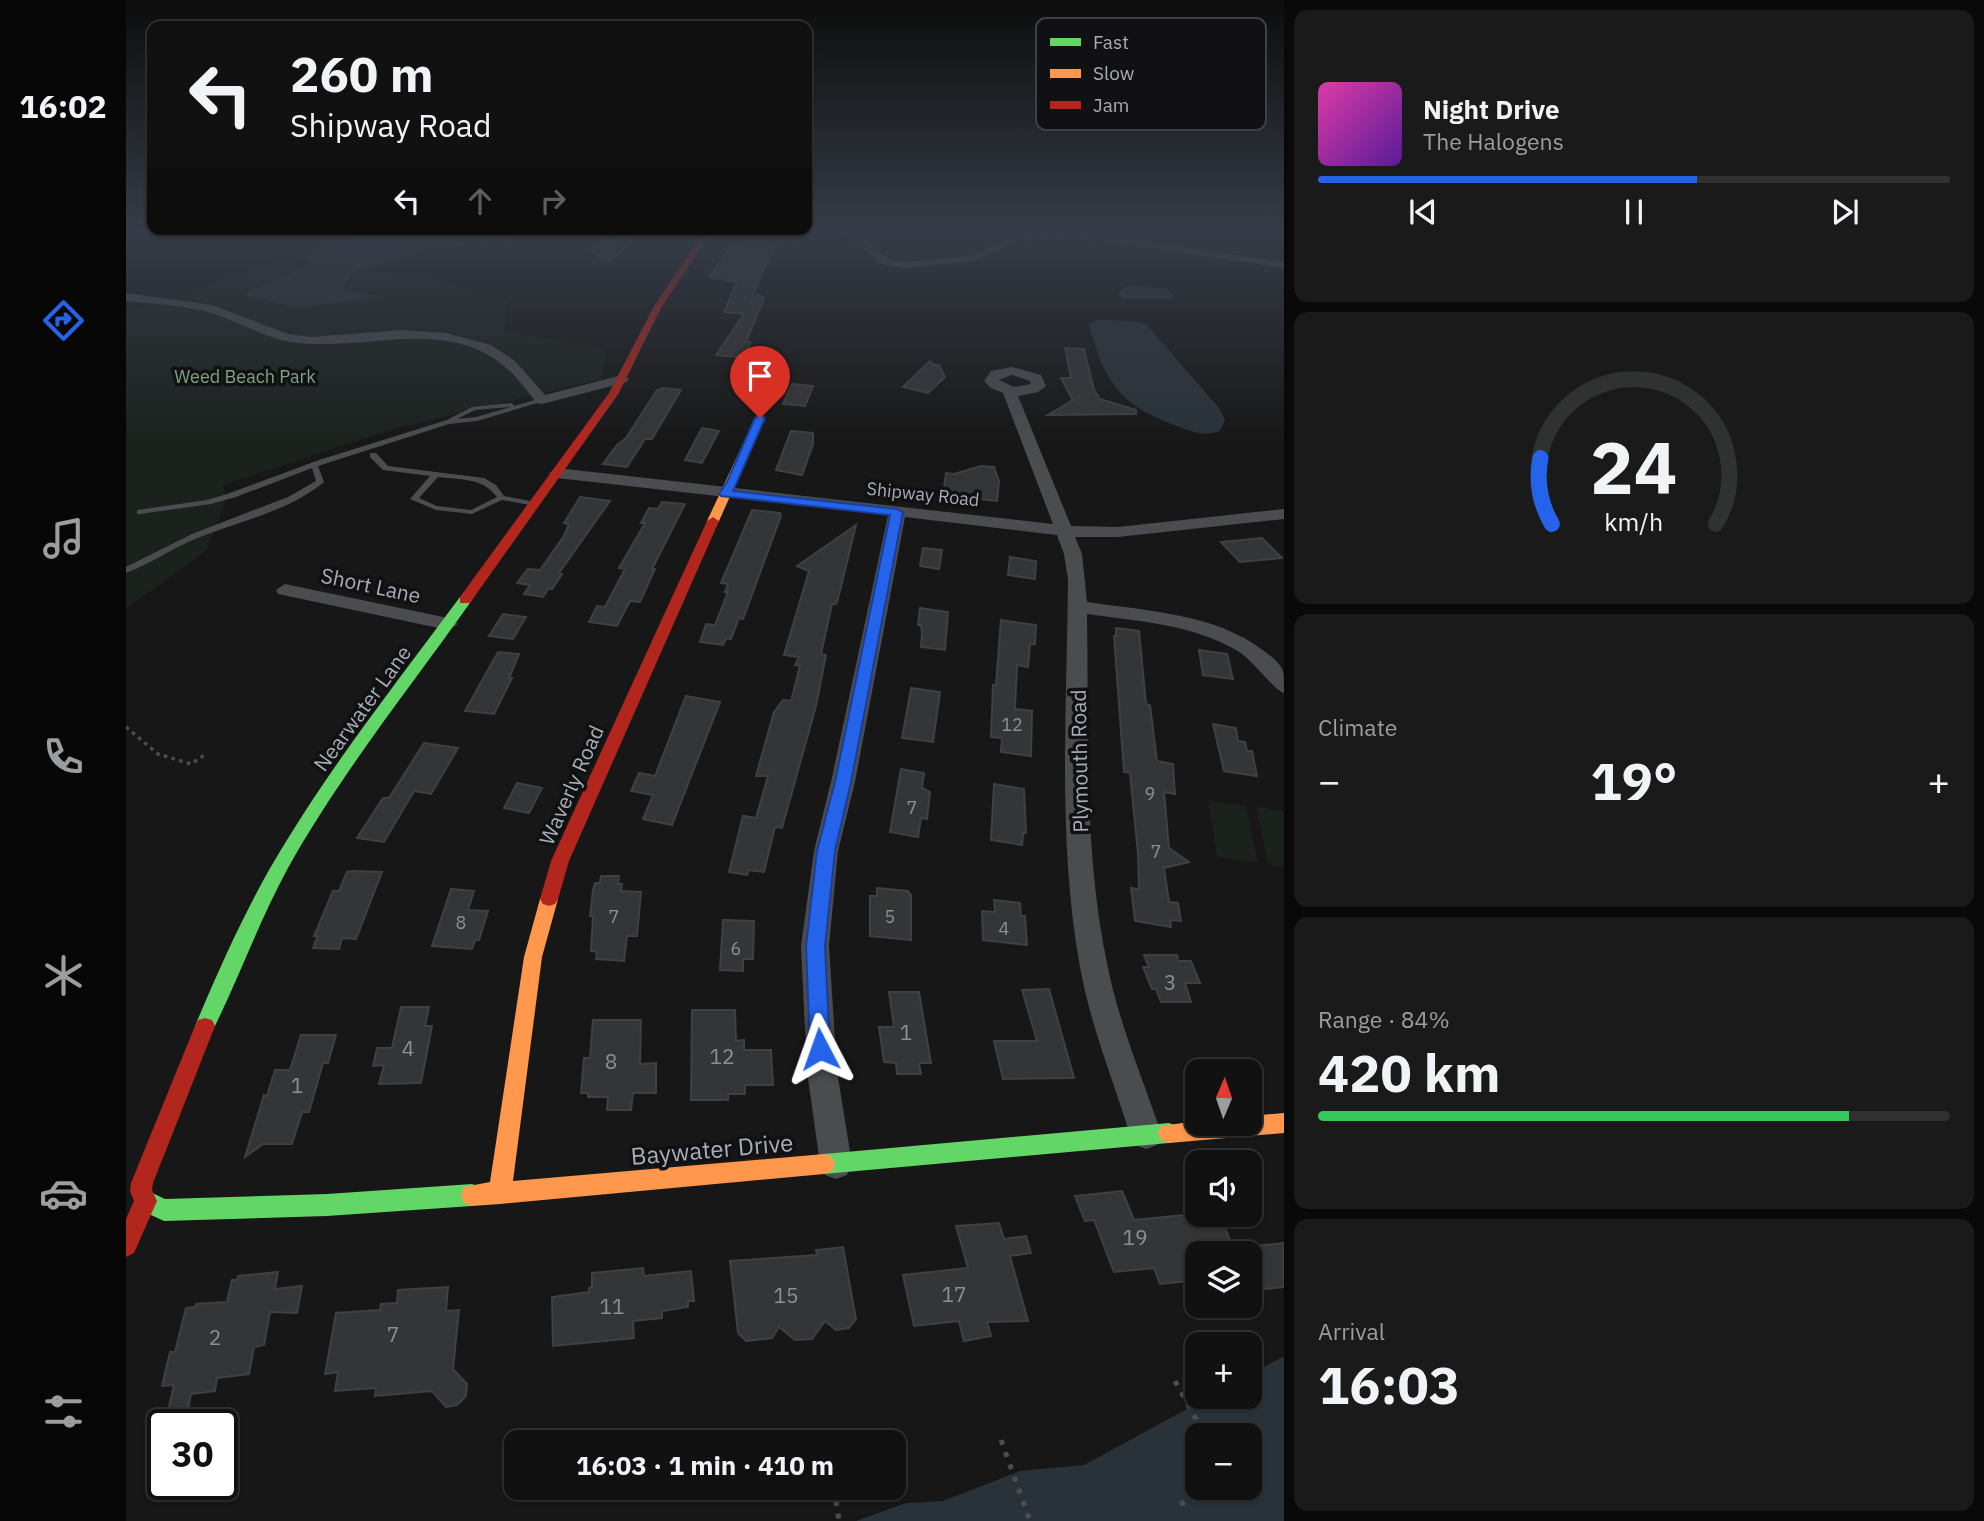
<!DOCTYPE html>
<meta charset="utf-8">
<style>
body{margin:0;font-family:"IBM Plex Sans",sans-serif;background:#1a1a1a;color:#f1f3f6;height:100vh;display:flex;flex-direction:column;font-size:26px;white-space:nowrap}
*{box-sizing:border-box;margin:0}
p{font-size:23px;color:#9c9d9f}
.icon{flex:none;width:38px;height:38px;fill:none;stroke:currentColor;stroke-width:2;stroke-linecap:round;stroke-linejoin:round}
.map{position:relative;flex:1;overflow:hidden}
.side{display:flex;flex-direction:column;gap:10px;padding:10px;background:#090909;width:700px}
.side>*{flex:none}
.top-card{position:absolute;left:21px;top:21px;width:665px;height:214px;border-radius:14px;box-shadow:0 2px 5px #0004,0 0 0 2px #303131;background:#111;color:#f1f3f6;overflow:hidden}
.needle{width:46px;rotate:2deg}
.buttons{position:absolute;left:1059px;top:1059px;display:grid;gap:14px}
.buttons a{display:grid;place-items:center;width:77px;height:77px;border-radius:14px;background:#111;box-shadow:0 2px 5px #0004,0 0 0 2px #303131;font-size:35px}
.speed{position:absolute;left:21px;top:1409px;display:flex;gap:14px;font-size:35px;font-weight:700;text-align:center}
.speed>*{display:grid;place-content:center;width:91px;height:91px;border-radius:50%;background:#111;box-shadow:0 2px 5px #0004,0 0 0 2px #303131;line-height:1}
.speed .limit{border:4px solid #111;border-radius:10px;background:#fff;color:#111}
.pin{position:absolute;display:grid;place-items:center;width:60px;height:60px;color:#fff;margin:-72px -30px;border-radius:50% 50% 50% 0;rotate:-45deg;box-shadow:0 0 7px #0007}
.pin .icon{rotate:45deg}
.me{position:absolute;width:77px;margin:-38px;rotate:356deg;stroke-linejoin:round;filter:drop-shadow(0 0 5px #0008)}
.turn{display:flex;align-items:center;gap:24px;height:147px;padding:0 28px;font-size:32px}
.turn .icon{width:91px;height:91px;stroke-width:2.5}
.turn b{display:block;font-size:49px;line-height:60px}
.lanes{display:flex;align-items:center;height:66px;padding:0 28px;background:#0003;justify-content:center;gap:35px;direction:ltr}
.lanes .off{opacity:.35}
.big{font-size:52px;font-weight:700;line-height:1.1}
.side .tile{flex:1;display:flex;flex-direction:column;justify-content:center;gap:10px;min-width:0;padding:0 24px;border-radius:14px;background:#1a1a1a}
.side .dial{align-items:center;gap:0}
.dial svg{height:182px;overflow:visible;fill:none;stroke:#303131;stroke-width:7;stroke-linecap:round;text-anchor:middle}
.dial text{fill:#f1f3f6;stroke:none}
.song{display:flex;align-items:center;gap:21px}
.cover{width:84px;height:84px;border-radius:10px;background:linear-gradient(135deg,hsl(320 70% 55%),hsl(270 70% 35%))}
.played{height:7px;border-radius:4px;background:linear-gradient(90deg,#2563eb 60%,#303131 60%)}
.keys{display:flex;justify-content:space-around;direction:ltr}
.heat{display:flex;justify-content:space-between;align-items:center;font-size:38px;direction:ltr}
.charge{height:10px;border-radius:5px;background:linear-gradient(90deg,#34c759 84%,#303131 0)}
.trip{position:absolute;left:378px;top:1430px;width:402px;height:70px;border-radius:14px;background:#111;box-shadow:0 2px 5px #0004,0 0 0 2px #303131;font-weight:700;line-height:70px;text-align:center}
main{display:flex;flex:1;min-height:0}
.menu{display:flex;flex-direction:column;width:126px;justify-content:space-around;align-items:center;background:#070707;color:#9c9d9f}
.menu .icon{width:49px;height:49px}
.menu .current{color:#2563eb}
.menu b{font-size:32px;color:#f1f3f6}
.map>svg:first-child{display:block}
.green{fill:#1b211c}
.water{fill:#2a3239;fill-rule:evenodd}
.building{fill:#343537;stroke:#3f4043;stroke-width:2}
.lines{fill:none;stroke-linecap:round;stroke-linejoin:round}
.path-far1{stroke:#4d4e52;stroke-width:3.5;stroke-dasharray:3.5 4.5;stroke-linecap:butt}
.path{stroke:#4d4e52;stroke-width:5;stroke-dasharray:5 8;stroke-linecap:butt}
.lane{fill:#4b4c50;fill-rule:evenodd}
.street{fill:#4b4c50;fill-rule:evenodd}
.fast{fill:#63d668;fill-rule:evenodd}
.slow{fill:#ff974d;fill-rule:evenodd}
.jam{fill:#b3261e;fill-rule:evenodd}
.route{fill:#2563eb;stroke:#184099;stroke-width:2}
.labels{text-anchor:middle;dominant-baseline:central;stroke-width:7;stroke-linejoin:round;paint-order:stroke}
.far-park-label{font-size:18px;fill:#7fa381;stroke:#111113}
.far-street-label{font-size:18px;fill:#a8adb8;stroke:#111113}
.number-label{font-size:18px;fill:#8b8f98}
.street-label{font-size:21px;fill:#a8adb8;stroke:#111113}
.near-number-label{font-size:21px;fill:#8b8f98}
.near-street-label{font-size:24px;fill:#a8adb8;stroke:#111113}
.key{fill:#111113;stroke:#3e4045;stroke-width:2}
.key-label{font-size:19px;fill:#a8adb8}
</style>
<main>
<nav class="menu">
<b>16:02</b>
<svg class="icon current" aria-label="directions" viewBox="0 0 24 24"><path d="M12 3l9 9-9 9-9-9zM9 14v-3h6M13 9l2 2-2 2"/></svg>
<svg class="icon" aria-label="music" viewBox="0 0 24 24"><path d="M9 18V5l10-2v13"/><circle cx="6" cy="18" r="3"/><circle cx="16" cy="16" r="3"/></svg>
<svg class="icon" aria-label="phone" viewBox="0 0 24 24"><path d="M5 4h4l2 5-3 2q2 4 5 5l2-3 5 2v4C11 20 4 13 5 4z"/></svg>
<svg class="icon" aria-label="climate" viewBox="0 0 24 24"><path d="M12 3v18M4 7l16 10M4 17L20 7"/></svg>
<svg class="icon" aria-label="car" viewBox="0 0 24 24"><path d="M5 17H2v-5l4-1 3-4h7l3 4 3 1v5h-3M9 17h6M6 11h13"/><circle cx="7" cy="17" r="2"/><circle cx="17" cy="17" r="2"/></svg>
<svg class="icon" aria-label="filters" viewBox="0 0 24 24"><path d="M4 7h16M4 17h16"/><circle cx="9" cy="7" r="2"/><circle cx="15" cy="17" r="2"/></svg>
</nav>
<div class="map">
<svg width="1158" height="1521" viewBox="0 0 1158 1521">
<rect width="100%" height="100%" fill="#171717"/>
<!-- green -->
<g class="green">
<polygon points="157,260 173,267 288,274 381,301 378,331 481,349 476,379 271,428 97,485 100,500 81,550 0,609 0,314"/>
<polygon points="1082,800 1120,806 1132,863 1091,857"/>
<polygon points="1130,807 1158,811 1158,867 1142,864"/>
</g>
<!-- water -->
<g class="water">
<polygon points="223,231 448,231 446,234 358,240 295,251 226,272 216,290 256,297 172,308 116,294 184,266 181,255 226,238"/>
<polygon points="1006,285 1040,289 1049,296 1043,299 996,299 992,294 998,287"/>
<path d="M971,320L1007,321L1020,324L1093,408L1099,419L1094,431C1078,438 1061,430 1046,424C992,403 980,382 964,329V323Z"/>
<path d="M1158,1356V1521H730L780,1503L817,1501L894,1471L958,1465L1083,1397L1124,1396V1375ZM1071,1435H1124V1488H1071Z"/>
</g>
<!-- building -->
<g class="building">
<polygon points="481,238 507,241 482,262 465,251"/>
<polygon points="624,241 651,243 635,275 624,305 632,294 638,298 620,342 625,342 617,358 590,355 618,314 598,312 611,282 583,277 607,244"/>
<polygon points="939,348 958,349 968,390 974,399 1010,410 1010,414 922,415 947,400 935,378 945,378"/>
<polygon points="804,361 808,365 813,365 819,377 802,393 777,387"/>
<polygon points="666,384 687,386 679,406 657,404"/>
<polygon points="537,388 555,390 526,439 519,439 501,467 477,464 491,445 500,438 531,390"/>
<polygon points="576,428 593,431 576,463 559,460"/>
<polygon points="665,431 687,433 687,444 676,475 650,470"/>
<polygon points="855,466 868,467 873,481 871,501 817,495 820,473 828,474"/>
<polygon points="454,497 484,501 433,573 436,574 426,589 423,588 417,597 398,594 404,585 391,583 402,569 414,570 438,536 443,524 438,523"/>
<polygon points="536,502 559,504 526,569 529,569 514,602 504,601 491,626 463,622 471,606 479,607 499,569 493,568 519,523 515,523 523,508 532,509"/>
<polygon points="626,510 654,513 655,516 617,619 613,618 605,639 600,638 597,645 574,642 580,624 589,625 602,592 599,592 602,584 595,583"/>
<polygon points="730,525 712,599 710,604 706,604 695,654 700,655 690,706 656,828 649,827 638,872 623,870 621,875 603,872 617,816 630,818 642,776 630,776 648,712 657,700 665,701 674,666 669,665 673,657 658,655 683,571 671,566"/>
<polygon points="1136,538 1156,558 1114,562 1095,542"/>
<polygon points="797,548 816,550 813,569 794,566"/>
<polygon points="884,557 910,561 909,579 882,575"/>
<polygon points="794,608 822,612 819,650 795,647 796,634 795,625 792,625"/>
<polygon points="377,614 400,617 387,639 363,636"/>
<polygon points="875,620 910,625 909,644 904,644 902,667 891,665 889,709 906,711 905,756 875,752 876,738 865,737 867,685 870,685"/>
<polygon points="990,628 1013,631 1020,704 1024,705 1031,761 1047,764 1049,794 1038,792 1043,848 1063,862 1038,868 1043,902 1052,903 1055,921 1044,920 1045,927 1009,921 1005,888 1013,889 1012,854 1004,773 998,772 988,636 990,636"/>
<polygon points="1073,650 1101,654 1107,679 1077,675"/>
<polygon points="372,652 393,654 383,678 386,678 368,714 339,711"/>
<polygon points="785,688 814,692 807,742 776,738"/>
<polygon points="560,696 594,702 546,825 517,819 527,795 505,791 513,773 529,776"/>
<polygon points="1087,724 1110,728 1112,741 1119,742 1121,751 1126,751 1131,776 1098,771"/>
<polygon points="298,743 332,748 305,794 288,791 258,842 231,838 257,798 263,798"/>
<polygon points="775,769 798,773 796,788 804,792 801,819 795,818 792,837 764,832"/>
<polygon points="391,783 416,788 403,813 378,808"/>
<polygon points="868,784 898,789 900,833 897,833 896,845 865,840"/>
<polygon points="227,871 256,872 230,939 216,938 213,949 187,948 192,936 188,936 207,891 213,891 221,872"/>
<polygon points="475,876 493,876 492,884 496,884 495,891 515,892 511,936 501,936 498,961 470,959 471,952 465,951 467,916 464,916 467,890 469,883 474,883"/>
<polygon points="751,888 782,891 785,895 785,940 744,936 744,896 751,896"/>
<polygon points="325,889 348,891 342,910 362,911 353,940 349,940 346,949 306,946"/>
<polygon points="868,900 894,903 895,916 899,916 901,945 857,940 856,911 869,912"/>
<polygon points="597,920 628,921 627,959 617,959 617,971 594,970"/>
<polygon points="1018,955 1051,955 1052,961 1065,961 1074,983 1059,983 1065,1002 1035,1002 1030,989 1026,989 1017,967 1023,967"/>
<polygon points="923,989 948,1078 877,1079 868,1041 911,1041 896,990"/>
<polygon points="763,992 793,992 805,1063 793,1063 795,1074 771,1074 770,1063 758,1062 753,1027 768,1027"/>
<polygon points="275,1007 303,1007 299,1026 306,1026 295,1083 253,1084 258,1065 247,1066 251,1048 266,1048"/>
<polygon points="566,1010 609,1010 610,1041 618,1040 618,1050 645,1050 647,1085 619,1085 619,1094 602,1094 602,1100 565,1100"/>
<polygon points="467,1020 515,1020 514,1064 530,1063 530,1093 507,1093 505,1110 481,1110 482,1097 462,1097 462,1093 455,1093 458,1058 464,1058"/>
<polygon points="175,1035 210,1035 202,1063 197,1063 183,1112 176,1112 166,1144 137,1144 119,1157 138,1095 141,1096 149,1070 164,1070"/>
<polygon points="996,1191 1008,1220 1069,1214 1072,1221 1096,1220 1105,1243 1074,1246 1077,1253 1071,1253 1071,1280 1034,1284 1028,1268 988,1272 968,1220 959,1221 949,1196"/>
<polygon points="873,1223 878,1239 900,1236 905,1253 884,1256 902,1321 861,1322 865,1336 838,1341 833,1321 788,1326 777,1275 842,1268 830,1226"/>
<polygon points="1158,1243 1158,1287 1138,1289 1124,1259 1124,1253 1118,1247"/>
<polygon points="717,1247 730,1319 723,1328 710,1330 699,1321 686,1339 669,1340 653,1327 646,1338 620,1341 612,1333 604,1261 691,1255 690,1250"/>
<polygon points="517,1268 518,1276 565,1271 568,1301 562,1301 562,1307 536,1311 536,1318 507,1321 508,1338 427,1346 426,1297 463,1292 463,1288 466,1287 466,1273"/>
<polygon points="152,1272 149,1289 176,1286 171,1313 144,1312 138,1345 128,1347 123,1374 91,1378 89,1391 65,1394 59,1424 39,1424 48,1385 36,1386 44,1352 49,1352 60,1308 69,1307 70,1304 101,1302 106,1280 111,1280 112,1276"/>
<polygon points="322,1287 320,1311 333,1310 327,1369 341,1384 340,1396 331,1405 320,1407 306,1391 249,1396 250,1388 209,1391 212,1372 199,1374 210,1313 254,1310 255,1304 271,1303 272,1290"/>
</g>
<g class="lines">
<!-- path-far1 -->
<polyline class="path-far1" points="0,727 32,754 65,764 80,754"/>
<!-- path -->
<g class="path">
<polyline points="1049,1381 1079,1435"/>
<polyline points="875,1440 904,1521"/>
<polyline points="708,1488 713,1521"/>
<polyline points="1054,1504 1101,1488"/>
</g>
<!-- lane -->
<g class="lane">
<path d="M416,398L418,399V401L351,421L323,424L192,466L198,482C164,511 110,522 69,539C45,549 24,564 0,573V567L66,534L162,497L190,481L186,468L110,497L85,504L14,514H11V510L81,500L104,493L193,460L321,420L346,407L385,403L387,404L388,406ZM385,407L350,417L331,419L349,410Z"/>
<path d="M244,453H250L262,466L358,478L370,485L378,496L409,502L413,504L409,506L376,500L346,514L310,510L284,499L304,476L257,470L244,457ZM312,477C334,480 356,477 371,497L345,510L311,506L293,498Z"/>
</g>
<!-- street -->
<g class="street">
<polygon points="717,231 729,231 762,259 780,262 845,255 889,236 922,231 983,236 1158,262 1158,268 983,242 925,237 895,241 847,261 780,268 755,264"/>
<path d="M0,293L86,305L162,334L185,337L275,330L320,333L365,345L389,361L419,395L496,375L503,379L501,382L416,404L411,403C401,391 391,377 379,367C319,315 235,353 166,342C138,338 112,321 85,313C58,305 27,304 0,301Z"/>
<path d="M886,367L915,375L920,386L912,392L892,396L945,526L992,527L1158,509V519L992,537H949L956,554L961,602C1020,611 1089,613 1138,651C1145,656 1154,663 1157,671C1158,676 1158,686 1158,693C1147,690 1127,659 1110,650C1065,624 1011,621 961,614C963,732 957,853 982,968C994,1026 1017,1080 1036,1135L1031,1145L1020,1149L1009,1145L1004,1135C987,1079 964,1024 954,967C931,840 941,707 942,579L938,554L931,535L779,517L729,782L712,851L703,946L711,1071L726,1164L721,1175L710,1179L699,1175L694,1164L681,1071L675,946L688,851L705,782L762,515L431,478L423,473L431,468L927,524L877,393L865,388L858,381L865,371ZM886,375L904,381L905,384L888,387L873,380Z"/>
<polygon points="159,584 322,618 332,624 322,630 152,594 150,590"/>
</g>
<!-- fast -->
<g class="fast">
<path d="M339,596L346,600C284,688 215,773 162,868C133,921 113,978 86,1032L79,1034L72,1032L69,1026C96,962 124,899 161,840C213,755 275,677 334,597Z"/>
<polygon points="1043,1123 1051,1126 1054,1133 1051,1140 1043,1143 698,1174 690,1171 687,1164 690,1157 698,1154"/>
<polygon points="346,1184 354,1187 357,1195 354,1203 346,1206 201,1216 38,1221 12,1209 9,1201 12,1193 20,1190 39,1199 201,1194"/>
</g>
<!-- slow -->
<g class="slow">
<polygon points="630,416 639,418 593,521 591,524 583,524 581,521"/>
<polygon points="423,892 429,894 432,899 416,957 387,1181 698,1154 706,1157 709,1164 706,1171 698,1174 374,1204 346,1206 338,1203 335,1195 338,1187 364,1182 398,957 414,899 417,894"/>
<polygon points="1158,1113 1158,1133 1043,1143 1035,1140 1032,1133 1035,1126 1071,1121 1071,1124 1124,1124 1124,1116"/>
</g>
<!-- jam -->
<g class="jam">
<polygon points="578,231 586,231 535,308 493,393 344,603 334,603 334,597 483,393 527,308"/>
<polygon points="587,517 593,521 443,861 432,899 429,904 423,906 417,904 414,899 425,861 581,521"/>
<polygon points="79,1018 86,1020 89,1026 27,1183 26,1190 31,1201 8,1253 0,1257 0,1219 8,1201 4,1191 5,1183 69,1026 72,1020"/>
</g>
</g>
<!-- sky -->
<linearGradient id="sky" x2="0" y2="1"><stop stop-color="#0d0d0d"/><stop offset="0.52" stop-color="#363c47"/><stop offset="1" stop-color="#363c47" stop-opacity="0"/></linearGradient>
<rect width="1158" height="444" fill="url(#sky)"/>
<!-- route -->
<polygon class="route" points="634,415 639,418 607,491 771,509 777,512 725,782 709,851 699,946 704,1049 701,1055 694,1057 687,1055 684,1049 680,946 691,851 709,782 764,515 595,496 593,494 601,482 629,418"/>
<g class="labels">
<!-- far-park labels -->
<g class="far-park-label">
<text x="119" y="376">Weed Beach Park</text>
</g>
<!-- far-street labels -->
<g class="far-street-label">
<text transform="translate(797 494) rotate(6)">Shipway Road</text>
</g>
<!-- number labels -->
<g class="number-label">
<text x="886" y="724">12</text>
<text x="1024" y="793">9</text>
<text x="786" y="807">7</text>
<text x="1030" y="851">7</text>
<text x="488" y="916">7</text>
<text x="764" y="916">5</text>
<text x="335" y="922">8</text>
<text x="878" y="928">4</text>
<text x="610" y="948">6</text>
</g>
<!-- street labels -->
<g class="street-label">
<text transform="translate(245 585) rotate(12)">Short Lane</text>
<text transform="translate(236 708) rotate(-54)">Nearwater Lane</text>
<text transform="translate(953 761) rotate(-91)">Plymouth Road</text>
<text transform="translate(445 785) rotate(-66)">Waverly Road</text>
</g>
<!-- near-number labels -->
<g class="near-number-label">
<text x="1044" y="982">3</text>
<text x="780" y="1032">1</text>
<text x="282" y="1048">4</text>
<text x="596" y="1056">12</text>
<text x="485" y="1061">8</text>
<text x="171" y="1085">1</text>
<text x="1009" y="1237">19</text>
<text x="828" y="1294">17</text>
<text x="660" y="1295">15</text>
<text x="486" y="1306">11</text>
<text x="267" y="1334">7</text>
<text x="89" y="1337">2</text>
</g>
<!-- near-street labels -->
<g class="near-street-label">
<text transform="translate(586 1149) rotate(-5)">Baywater Drive</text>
</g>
</g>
<!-- legend -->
<rect x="910" y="18" width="230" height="112" rx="10" class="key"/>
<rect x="924" y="38" width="31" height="8" fill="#63d668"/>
<rect x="924" y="69" width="31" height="9" fill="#ff974d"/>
<rect x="924" y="101" width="31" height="8" fill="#b3261e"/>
<g class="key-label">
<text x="967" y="49">Fast</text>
<text x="967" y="80">Slow</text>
<text x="967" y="112">Jam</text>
</g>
</svg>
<div class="buttons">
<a><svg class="needle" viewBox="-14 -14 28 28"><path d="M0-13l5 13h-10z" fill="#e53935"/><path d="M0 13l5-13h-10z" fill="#9c9d9f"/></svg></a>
<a><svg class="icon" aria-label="sound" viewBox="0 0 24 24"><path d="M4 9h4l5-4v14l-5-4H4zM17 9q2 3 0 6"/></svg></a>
<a><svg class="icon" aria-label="layers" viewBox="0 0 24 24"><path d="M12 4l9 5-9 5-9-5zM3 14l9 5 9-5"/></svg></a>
<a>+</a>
<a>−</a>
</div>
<div class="speed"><div class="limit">30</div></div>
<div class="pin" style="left:634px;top:418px;background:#d93025"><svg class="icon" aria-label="arrive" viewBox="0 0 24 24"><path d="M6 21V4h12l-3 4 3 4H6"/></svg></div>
<svg class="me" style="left:694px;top:1049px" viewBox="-20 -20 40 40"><path d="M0-17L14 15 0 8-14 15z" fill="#2563eb" stroke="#fff" stroke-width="4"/></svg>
<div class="trip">16:03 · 1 min · 410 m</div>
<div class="top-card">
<div class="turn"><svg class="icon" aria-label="left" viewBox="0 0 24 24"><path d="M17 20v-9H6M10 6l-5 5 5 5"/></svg><div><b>260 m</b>Shipway Road</div></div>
<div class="lanes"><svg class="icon" aria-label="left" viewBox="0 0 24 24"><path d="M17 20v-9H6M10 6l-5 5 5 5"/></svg><svg class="icon off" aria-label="ahead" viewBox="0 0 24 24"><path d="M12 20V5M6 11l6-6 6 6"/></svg><svg class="icon off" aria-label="right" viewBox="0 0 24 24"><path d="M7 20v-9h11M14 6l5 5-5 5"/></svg></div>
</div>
</div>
<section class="side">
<div class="tile">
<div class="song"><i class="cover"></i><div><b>Night Drive</b><p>The Halogens</p></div></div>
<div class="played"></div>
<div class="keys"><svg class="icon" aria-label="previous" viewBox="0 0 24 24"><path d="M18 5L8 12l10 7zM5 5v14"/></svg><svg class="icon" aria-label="pause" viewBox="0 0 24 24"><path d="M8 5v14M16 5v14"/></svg><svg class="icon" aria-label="next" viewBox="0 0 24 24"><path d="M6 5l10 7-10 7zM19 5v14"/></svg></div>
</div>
<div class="tile dial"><svg viewBox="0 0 100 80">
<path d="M14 69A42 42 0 1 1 86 69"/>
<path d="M14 69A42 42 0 0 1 9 40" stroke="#2563eb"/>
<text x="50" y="56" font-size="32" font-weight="700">24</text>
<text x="50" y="72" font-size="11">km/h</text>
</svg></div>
<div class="tile"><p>Climate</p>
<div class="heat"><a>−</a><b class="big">19°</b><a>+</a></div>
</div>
<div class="tile"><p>Range · 84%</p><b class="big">420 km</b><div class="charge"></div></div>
<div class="tile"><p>Arrival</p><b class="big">16:03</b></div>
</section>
</main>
